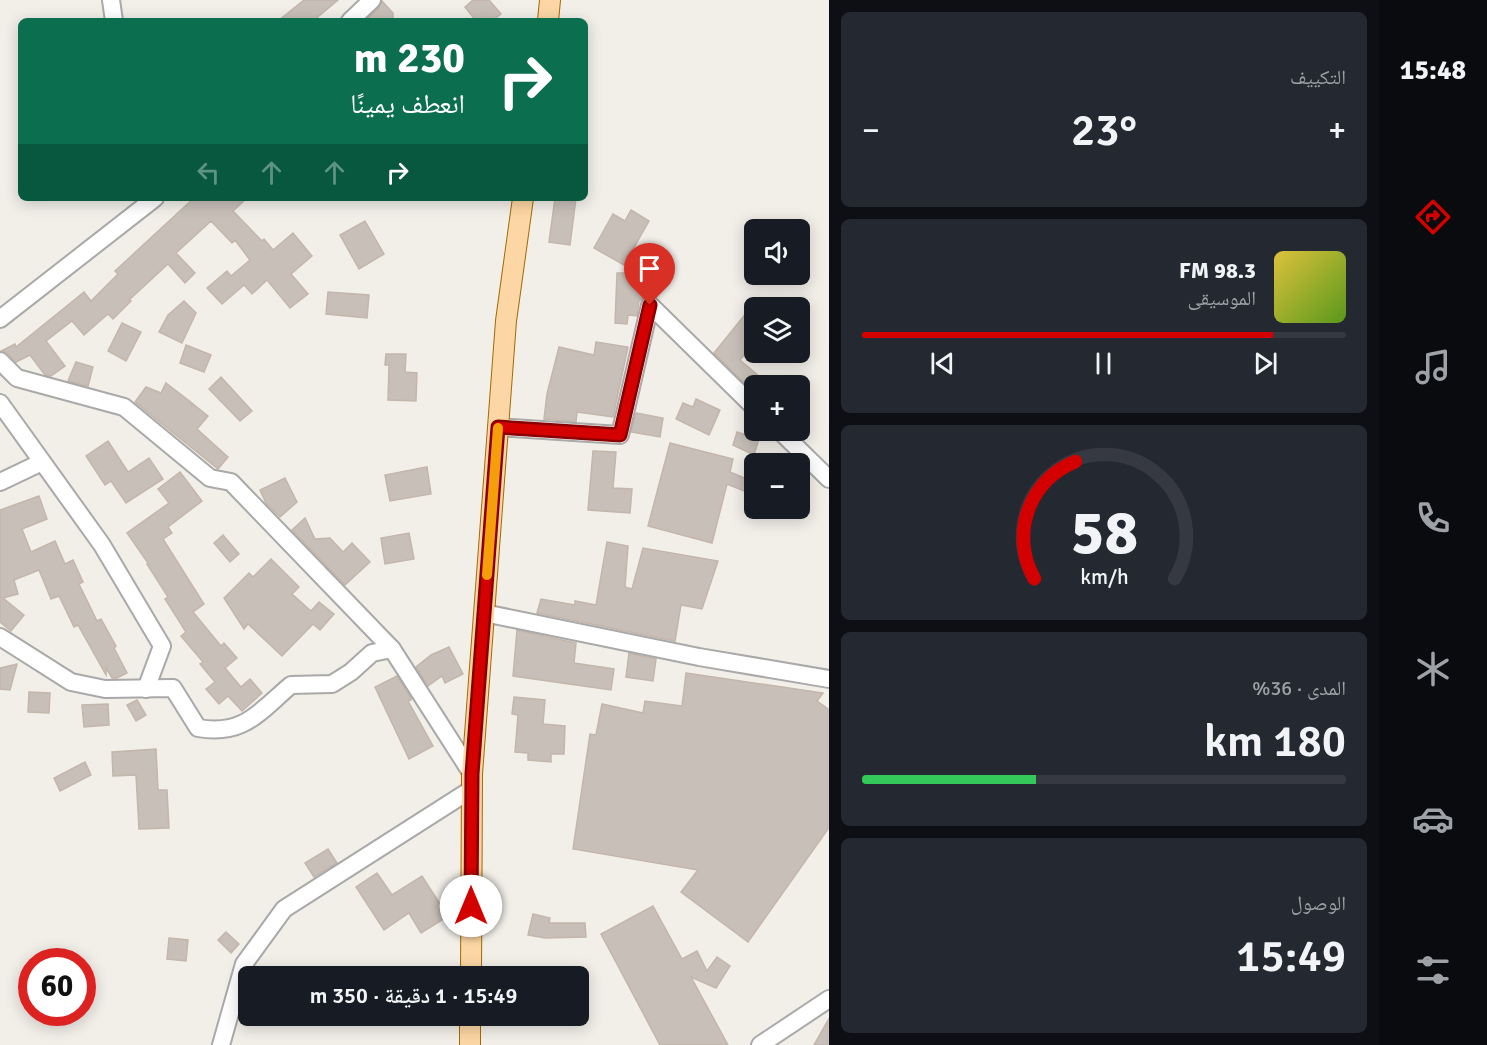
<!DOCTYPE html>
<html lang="ar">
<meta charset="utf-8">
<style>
body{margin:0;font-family:Signika,"Noto Naskh Arabic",sans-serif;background:#242831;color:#f1f3f6;direction:rtl;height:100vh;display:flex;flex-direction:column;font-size:22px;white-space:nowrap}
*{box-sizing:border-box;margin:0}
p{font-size:20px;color:#9ea1a6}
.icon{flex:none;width:33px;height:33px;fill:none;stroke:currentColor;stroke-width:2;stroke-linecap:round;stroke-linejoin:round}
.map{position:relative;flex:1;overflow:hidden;direction:ltr}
.panel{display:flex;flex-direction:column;gap:12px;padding:12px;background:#0d0f14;width:550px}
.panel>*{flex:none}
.top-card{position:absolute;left:18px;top:18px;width:570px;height:183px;border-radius:9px;box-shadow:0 3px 15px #0003;direction:rtl;background:#0b6e4f;color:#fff;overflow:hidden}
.buttons{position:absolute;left:744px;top:219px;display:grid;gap:12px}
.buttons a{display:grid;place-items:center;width:66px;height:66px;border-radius:9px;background:#171b24;box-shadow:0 3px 15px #0003;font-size:30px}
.speed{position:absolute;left:18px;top:948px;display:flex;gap:12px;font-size:30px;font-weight:700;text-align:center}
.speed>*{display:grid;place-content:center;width:78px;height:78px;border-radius:50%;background:#171b24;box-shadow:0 3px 15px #0003;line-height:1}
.speed .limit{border:9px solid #d22;background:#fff;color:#111}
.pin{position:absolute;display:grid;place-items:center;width:51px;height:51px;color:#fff;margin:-62px -26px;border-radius:50% 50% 50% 0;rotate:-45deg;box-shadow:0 0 6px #0007}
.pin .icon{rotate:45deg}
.me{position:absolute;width:66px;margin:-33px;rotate:0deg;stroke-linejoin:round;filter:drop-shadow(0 0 4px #0008)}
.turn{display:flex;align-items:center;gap:21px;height:126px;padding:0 24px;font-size:27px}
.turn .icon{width:78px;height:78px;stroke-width:2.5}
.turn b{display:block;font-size:42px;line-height:51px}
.lanes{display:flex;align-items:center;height:57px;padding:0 24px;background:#0003;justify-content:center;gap:30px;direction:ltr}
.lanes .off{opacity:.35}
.big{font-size:45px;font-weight:600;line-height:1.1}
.panel .tile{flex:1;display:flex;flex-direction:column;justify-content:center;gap:9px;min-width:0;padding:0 21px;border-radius:9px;background:#242831}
.panel .dial{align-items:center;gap:0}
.dial svg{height:156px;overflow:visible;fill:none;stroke:#363941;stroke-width:7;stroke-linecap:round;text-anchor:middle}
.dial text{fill:#f1f3f6;stroke:none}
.song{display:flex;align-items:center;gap:18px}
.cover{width:72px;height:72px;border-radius:9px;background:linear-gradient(135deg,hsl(50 70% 55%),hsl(90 70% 35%))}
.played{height:6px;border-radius:3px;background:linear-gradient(90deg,#d40000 85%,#363941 85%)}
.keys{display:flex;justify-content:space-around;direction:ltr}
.heat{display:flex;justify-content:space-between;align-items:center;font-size:33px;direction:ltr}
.charge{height:9px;border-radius:4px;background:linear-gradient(90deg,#34c759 36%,#363941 0)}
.trip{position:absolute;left:238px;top:966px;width:351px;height:60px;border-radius:9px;background:#171b24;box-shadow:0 3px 15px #0003;font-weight:600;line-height:60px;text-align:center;direction:rtl}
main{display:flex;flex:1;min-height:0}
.menu{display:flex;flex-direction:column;width:108px;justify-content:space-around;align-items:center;background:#090b0e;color:#9ea1a6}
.menu .icon{width:42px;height:42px}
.menu .on{color:#d40000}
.menu b{font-size:27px;color:#f1f3f6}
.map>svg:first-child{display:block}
.building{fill:#c7bfb8;stroke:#c4b6ab;stroke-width:1.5}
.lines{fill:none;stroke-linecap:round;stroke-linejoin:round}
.minor-casing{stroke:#a9a9a9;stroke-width:20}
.major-casing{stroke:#a06b00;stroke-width:22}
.minor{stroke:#fff;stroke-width:16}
.major{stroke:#fcd6a4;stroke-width:20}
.route-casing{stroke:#8a0000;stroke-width:15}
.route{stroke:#d40000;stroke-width:10}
.slow{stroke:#f59e0b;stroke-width:10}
</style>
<main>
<nav class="menu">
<b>15:48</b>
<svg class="icon on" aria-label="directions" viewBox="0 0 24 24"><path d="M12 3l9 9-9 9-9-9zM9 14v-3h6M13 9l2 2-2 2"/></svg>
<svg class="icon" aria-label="music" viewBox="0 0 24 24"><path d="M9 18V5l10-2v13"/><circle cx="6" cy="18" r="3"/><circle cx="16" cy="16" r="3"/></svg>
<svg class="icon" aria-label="phone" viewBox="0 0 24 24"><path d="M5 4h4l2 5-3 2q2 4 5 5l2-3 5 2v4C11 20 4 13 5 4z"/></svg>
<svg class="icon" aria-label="climate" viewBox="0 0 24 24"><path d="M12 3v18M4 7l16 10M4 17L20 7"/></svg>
<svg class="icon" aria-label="car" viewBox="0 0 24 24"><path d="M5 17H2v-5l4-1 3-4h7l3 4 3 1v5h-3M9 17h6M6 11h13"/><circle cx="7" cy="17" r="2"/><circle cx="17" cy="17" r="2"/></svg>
<svg class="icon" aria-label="filters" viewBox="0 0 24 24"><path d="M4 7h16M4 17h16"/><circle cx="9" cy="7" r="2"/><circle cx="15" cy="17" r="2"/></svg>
</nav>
<section class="panel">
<div class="tile"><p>التكييف</p>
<div class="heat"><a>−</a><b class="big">23°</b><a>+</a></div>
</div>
<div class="tile">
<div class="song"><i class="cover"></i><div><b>98.3 FM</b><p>الموسيقى</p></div></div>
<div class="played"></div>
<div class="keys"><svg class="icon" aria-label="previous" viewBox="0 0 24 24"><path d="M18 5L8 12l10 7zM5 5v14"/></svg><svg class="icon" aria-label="pause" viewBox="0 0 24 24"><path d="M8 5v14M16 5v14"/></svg><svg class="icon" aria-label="next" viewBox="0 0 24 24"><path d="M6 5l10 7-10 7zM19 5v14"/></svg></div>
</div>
<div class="tile dial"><svg viewBox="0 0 100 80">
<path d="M14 69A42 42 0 1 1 86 69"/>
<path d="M14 69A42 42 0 0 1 35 9" stroke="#d40000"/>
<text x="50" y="56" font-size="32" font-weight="700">58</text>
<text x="50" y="72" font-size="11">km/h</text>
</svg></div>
<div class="tile"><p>المدى · 36%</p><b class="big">180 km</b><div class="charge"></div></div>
<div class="tile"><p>الوصول</p><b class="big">15:49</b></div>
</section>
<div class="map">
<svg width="829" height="1045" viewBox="0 0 829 1045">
<rect width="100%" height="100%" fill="#f2efe9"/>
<!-- building -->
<g class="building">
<polygon points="304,0 338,0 313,21 278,21"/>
<polygon points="473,0 489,0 501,14 492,21 476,21 465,7"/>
<polygon points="382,1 393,13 393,18 389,21 365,21 379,8"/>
<polygon points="194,198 247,198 233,211 262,241 264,239 273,250 293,233 312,256 291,274 308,294 290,308 267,280 252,294 244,285 222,304 207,288 227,271 231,276 250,260 235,240 232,243 211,221 176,253 195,273 185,283 168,264 129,300 131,301 113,319 108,314 84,335 72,321 46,341 65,366 51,376 45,375 30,355 16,362 7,353 1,351 15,344 16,347 84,292 91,301 118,274 115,271"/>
<polygon points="555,198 576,198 570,245 549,242"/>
<polygon points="631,210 649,221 624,265 594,248 613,214 625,221"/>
<polygon points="365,221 384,254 359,269 340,235"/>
<polygon points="617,273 647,273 647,295 639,301 637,316 628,315 627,324 615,323"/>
<polygon points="328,292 369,295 367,318 326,314"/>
<polygon points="184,301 196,313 182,343 159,332 168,315"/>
<polygon points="747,312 754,318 754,343 740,360 771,386 754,386 754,393 714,353"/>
<polygon points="122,323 141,332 126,361 108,351"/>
<polygon points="596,342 628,347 613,417 577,412 576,422 544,419 547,394 559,347 594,355"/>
<polygon points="186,345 211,355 204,372 180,363"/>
<polygon points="386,354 406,354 405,372 417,373 416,401 388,400 389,365 385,365"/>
<polygon points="76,362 93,367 88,386 68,381"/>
<polygon points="221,377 252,411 240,421 209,389"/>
<polygon points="166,383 192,403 191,406 193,404 208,416 197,429 228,457 218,469 135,402 146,387 161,393"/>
<polygon points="696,399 720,410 709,435 676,419 683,403 693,407"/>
<polygon points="636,413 663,418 660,437 631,432"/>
<polygon points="737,432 759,439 754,455 733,445"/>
<polygon points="108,441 128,472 149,458 163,479 126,503 111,481 105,485 86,456"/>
<polygon points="670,443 733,459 730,472 754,482 754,495 727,484 712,543 648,526"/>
<polygon points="593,451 616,452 613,488 632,489 630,513 588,510"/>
<polygon points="427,467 431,494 390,501 385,475"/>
<polygon points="180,472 202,501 168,527 172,533 163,539 204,604 193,612 221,646 224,643 237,658 225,668 241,687 250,679 262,693 242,711 228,696 219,704 206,689 215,682 200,664 203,662 181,636 186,632 165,599 168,597 147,564 148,563 127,533 169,503 158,489"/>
<polygon points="285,478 297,502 280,517 266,503 260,490"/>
<polygon points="39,496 47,519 22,529 31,552 55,541 65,564 73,560 83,582 79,584 97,621 101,619 116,646 114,648 127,673 117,678 112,678 106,668 106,675 78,625 74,627 59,596 51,599 39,570 14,580 18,594 3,598 24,615 11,631 0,622 0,510"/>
<polygon points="305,518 315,539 330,538 343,552 352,543 370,562 345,585 292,530"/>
<polygon points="409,533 414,559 385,564 381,538"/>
<polygon points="223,535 239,554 230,562 214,543"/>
<polygon points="607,542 628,546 625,587 632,589 643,548 718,561 702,609 681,605 675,641 537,613 541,599 575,605 575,601 596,605"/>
<polygon points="271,559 299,587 292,594 311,611 319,602 334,614 320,630 313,624 282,656 248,624 244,629 224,598 249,573 253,577"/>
<polygon points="517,630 576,643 574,663 614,669 611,690 513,676"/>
<polygon points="449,647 463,674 445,683 442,676 428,686 416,667 431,655"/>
<polygon points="629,653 656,659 653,681 626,677"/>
<polygon points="17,664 10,690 0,689 0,668"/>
<polygon points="686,673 823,693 817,701 828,709 828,829 748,942 681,892 698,870 573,849 590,734 596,735 602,704 643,713 645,701 682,706"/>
<polygon points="397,676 411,698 411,700 408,701 433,746 409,759 375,687"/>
<polygon points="29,692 50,693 49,713 28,712"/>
<polygon points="514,697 545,700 543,724 565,726 564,754 551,754 551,762 528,760 528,753 515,752 518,715 512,714"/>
<polygon points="137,700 146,715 136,721 127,705"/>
<polygon points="108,704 109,725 84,727 82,705"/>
<polygon points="156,749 158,790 167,790 169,828 139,829 136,775 113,776 112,752"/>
<polygon points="85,762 91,775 60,791 54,778"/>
<polygon points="328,849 337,863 314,877 305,863"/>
<polygon points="377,873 392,895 422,876 440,904 442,902 450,915 421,933 409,913 384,930 356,887"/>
<polygon points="653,906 682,959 697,951 707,971 717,957 730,966 716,988 691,977 728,1045 660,1045 601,934"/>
<polygon points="533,914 550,918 549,923 585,923 586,937 545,938 528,935"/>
<polygon points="226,932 239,944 231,953 218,940"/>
<polygon points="169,938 188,940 186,961 167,959"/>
<polygon points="828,1020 828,1045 814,1045"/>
</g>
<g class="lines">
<defs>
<g id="minor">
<polyline points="111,0 114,21"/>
<polyline points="350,21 372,0"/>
<polyline points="0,319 155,198"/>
<polyline points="0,361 17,378 124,407 210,478 231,482 392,649 472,774"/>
<polyline points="0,403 102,545 162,646 146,689"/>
<polyline points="498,427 620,435 650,305 754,407"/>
<polyline points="779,430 829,479"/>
<polyline points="0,482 42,462"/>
<polyline points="484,613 699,657 829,679"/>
<path d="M0,637L71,682L105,689L173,688L198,728C244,736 259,712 291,685L332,684L351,672L372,653L392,649"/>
<polyline points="221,1045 244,964 284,909 472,789"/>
<polyline points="760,1045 829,999"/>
</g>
<g id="major">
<polyline points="548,21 550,0"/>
<polyline points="471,976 472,774 506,321 523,198"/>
<polyline points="470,1045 470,1016"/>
</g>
</defs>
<!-- minor casing -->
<use href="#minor" class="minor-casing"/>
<!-- major casing -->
<use href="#major" class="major-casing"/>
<!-- minor -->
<use href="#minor" class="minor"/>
<!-- major -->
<use href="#major" class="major"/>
</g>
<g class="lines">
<defs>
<polyline id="route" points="471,906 472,774 498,427 620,435 650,305"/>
</defs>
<!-- route casing -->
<use href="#route" class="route-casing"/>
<!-- route -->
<use href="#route" class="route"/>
<!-- slow -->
<polyline class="slow" points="487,575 498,428"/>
</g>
</svg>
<div class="buttons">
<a><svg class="icon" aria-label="sound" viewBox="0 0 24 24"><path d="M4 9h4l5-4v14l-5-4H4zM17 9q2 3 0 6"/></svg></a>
<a><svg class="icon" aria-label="layers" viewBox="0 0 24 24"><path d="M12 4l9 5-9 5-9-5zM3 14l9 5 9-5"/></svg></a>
<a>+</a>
<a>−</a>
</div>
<div class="speed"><div class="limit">60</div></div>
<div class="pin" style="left:650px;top:305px;background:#d93025"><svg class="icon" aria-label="arrive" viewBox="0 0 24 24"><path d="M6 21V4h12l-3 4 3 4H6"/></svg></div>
<svg class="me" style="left:471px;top:906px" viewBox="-20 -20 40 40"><circle r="19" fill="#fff"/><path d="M0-13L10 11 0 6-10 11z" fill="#d40000"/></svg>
<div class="trip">15:49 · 1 دقيقة · 350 m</div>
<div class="top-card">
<div class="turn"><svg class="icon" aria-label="right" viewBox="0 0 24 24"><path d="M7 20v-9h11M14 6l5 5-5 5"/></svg><div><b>230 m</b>انعطف يمينًا</div></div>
<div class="lanes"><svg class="icon off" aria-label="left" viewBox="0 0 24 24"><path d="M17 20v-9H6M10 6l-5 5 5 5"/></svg><svg class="icon off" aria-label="ahead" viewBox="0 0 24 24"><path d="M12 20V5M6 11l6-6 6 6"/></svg><svg class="icon off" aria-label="ahead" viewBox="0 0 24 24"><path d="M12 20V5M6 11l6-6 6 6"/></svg><svg class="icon" aria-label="right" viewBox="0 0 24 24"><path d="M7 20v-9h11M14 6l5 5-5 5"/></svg></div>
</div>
</div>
</main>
